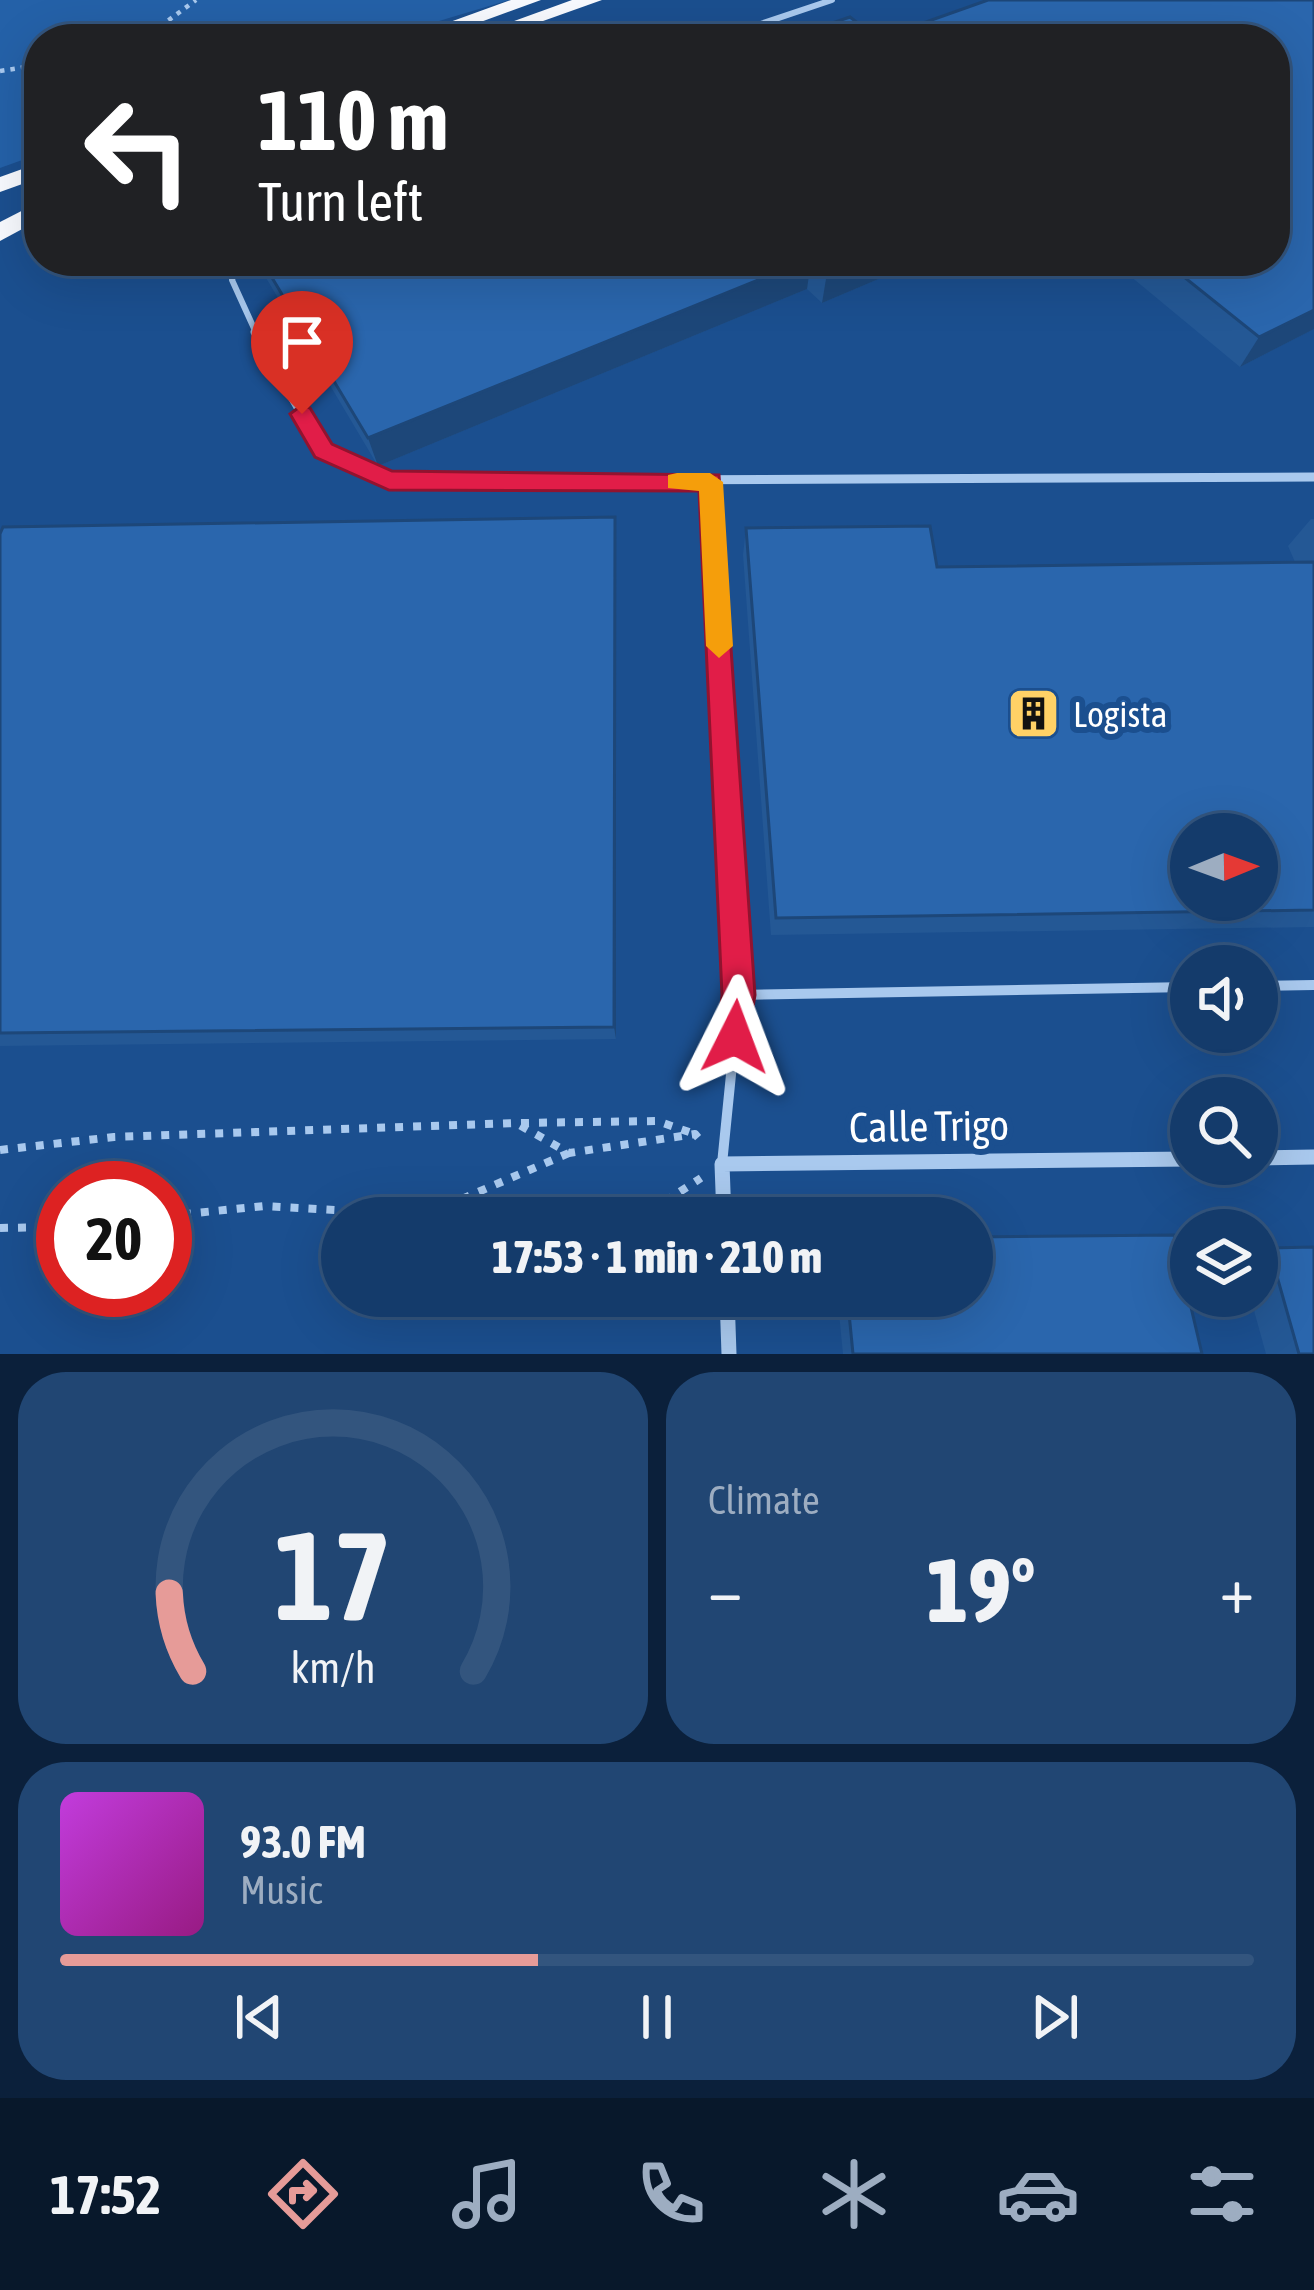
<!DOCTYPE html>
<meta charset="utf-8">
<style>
body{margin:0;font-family:"Asap Condensed",sans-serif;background:#214673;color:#f1f3f6;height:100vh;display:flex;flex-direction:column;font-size:45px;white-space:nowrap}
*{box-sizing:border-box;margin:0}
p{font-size:39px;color:#9dadc1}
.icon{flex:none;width:66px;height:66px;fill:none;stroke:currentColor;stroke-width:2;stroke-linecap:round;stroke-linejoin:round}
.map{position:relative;height:1354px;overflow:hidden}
.side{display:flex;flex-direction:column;gap:18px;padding:18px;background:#0b203b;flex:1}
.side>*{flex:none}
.guide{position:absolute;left:24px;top:24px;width:1266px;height:252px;border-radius:48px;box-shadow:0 12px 48px #0002,0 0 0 3px #33557e;background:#202124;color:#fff;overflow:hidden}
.needle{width:78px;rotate:89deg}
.fabs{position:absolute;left:1170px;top:813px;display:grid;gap:24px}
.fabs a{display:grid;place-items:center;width:108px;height:108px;border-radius:50%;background:#143b6b;box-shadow:0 12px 48px #0002,0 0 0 3px #33557e;font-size:60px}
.speed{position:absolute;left:36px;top:1161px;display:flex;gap:24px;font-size:60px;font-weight:700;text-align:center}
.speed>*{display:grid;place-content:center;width:156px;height:156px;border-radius:50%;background:#143b6b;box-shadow:0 12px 48px #0002,0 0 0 3px #33557e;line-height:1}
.speed .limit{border:18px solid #d22;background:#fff;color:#111}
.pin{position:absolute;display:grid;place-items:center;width:102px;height:102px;color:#fff;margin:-123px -51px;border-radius:50% 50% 50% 0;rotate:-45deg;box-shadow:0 0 12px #0007}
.pin .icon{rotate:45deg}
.me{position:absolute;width:132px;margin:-66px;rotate:3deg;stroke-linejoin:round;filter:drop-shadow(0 0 9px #0008)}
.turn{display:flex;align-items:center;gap:42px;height:252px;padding:0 36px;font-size:54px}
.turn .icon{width:156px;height:156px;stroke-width:2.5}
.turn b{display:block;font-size:84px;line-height:102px}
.big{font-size:90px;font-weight:800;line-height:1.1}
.side .tile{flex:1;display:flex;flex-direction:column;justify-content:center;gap:18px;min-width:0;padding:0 42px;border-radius:48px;background:#214673}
.side .dial{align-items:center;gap:0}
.dial svg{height:312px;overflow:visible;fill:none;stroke:#33557e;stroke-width:7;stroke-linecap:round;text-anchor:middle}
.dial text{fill:#f1f3f6;stroke:none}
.song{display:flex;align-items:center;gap:36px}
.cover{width:144px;height:144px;border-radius:18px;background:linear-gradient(135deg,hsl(290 70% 55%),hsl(310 70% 35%))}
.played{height:12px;border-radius:6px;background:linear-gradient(90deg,#e69b98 40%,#33557e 40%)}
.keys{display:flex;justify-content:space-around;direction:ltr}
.heat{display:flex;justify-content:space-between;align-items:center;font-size:66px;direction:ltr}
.side .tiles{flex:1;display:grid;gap:18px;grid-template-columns:1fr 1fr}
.tile:last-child{grid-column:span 2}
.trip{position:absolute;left:321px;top:1197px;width:672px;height:120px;border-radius:60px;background:#143b6b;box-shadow:0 12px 48px #0002,0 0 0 3px #33557e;font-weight:800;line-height:120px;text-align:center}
.dock{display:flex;height:192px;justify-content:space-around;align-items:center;background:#08182b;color:#9dadc1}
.dock .icon{width:84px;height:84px}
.dock .current{color:#e69b98}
.dock b{font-size:54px;color:#f1f3f6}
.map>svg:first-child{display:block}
.green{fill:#2461a8}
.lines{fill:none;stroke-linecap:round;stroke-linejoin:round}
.path-far1{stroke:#a9c9ee;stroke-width:4.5;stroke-dasharray:4.5 6;stroke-linecap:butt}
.path{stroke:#a9c9ee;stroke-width:8;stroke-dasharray:8 10;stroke-linecap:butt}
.service-far2{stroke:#a9c9ee;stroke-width:6}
.service-far1{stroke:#a9c9ee;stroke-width:9}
.service{stroke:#a9c9ee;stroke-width:10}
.minor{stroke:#a9c9ee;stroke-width:15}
.trunk{fill:#f8faff;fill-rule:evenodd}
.wall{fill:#245895}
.shaded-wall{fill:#1d4779}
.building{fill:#2a66ad;stroke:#1d4779;stroke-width:3;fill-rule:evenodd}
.route{fill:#e11d48;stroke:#92132f;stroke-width:3}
.slow{fill:#f59e0b}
.labels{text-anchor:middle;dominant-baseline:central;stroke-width:12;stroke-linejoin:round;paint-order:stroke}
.poi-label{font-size:36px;fill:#fff;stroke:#1b4f8f;text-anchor:start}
.near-street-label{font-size:42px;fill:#fff;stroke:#1b4f8f}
</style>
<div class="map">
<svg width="1314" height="1354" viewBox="0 0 1314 1354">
<rect width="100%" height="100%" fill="#1b4f8f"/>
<!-- green -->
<polygon class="green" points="0,0 509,0 379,39 39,39 39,154 0,168"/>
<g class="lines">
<!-- path-far1 -->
<g class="path-far1">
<polyline points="143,39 196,0"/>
<polyline points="0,71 39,65"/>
</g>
<!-- path -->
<g class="path">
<polyline points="521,1123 657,1121 692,1133"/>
<polyline points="0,1150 114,1137 516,1123 569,1153 695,1134 702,1142"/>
<polyline points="429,1213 569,1153"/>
<polyline points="165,1216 265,1206 423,1215 557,1205 650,1211 701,1178"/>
<polyline points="0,1228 63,1227"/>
</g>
<!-- service-far2 -->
<g class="service-far2">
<polyline points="716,39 832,0"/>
<polyline points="238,261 232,280 257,335"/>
</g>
<!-- service-far1 -->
<g class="service-far1">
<polyline points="255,332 323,451 390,481 1314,477"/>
<polyline points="710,482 727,775"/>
</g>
<!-- service -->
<g class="service">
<polyline points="1257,986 1314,985"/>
<polyline points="739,995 1191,987"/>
<polyline points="722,1164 739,995 726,772"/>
</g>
<!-- minor -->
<g class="minor">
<polyline points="1257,1158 1314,1157"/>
<polyline points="724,1218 722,1164 1191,1159"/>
<polyline points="727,1296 729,1354"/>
</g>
<!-- trunk -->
<g class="trunk">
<polygon points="511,0 541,0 434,39 403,39"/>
<polygon points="572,0 602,0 515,31 498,27"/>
<polygon points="39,163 39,178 0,192 0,177"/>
<polygon points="39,202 39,220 0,241 0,222"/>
</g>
</g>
<!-- wall -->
<g class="wall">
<polygon points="1314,0 1314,329 1240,367 1112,261 1275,261 878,39"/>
<polygon points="256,261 921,261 822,303 807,289 378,466"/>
<polygon points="615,517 616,1039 0,1046 0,534"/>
<polygon points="1311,519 1314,519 1314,927 771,935 743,555 746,528 937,567 1295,562 1288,546"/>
<polygon points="1269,1248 1314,1354 1266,1354 1250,1296 1257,1296 1257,1249"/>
<polygon points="842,1296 972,1296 1202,1354 843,1354 838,1303"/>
</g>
<!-- shaded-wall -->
<g class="shaded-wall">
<polygon points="805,261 811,261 807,289 378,466 368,438"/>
<polygon points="856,261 921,261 822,303 827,273"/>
<polygon points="1314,310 1314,329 1240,367 1259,337"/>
<polygon points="615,517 616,545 616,1039 614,1027"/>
</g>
<!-- building -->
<g class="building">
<polygon points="988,0 1314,0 1314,310 1259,337 1164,261 1275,261 1275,39 785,39 850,17 878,39"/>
<polygon points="262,261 805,261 368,438"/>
<polygon points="814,261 856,261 827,273"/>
<polygon points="615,517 614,1027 0,1033 0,534 3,527"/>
<path d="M930,526L937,567L1314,562V910L776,918L746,528ZM1191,834H1257V900H1191Z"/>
<polygon points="1174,1235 1202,1354 853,1354 848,1303 852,1296 972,1296 972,1237"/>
<polygon points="1314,1247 1314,1354 1299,1354 1269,1248"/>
</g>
<!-- route -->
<polygon class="route" points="302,405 310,408 332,444 392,471 719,475 755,995 746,1049 735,1054 723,1049 718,1037 722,995 699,491 389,490 315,457 290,414"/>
<!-- slow -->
<polygon class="slow" points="677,473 710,473 723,482 733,646 719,658 706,646 699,491 668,488 668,475"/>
<!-- icons -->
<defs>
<symbol id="building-square" viewBox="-11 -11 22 22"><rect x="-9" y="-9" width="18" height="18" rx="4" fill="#ffd166" stroke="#1b4f8f"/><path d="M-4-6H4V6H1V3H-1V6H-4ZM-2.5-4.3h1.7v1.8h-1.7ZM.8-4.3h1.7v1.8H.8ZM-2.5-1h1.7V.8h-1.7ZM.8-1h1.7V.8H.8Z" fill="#111"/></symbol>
</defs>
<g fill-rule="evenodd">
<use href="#building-square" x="1004" y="684" width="59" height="59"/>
</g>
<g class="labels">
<!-- poi labels -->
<g class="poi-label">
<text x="1073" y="714">Logista</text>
</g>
<!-- near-street labels -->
<g class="near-street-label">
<text transform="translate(929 1126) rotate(-1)">Calle Trigo</text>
</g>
</g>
</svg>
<div class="fabs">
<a><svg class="needle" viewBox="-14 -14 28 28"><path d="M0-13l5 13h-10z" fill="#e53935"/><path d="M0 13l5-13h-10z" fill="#9dadc1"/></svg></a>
<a><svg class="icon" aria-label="sound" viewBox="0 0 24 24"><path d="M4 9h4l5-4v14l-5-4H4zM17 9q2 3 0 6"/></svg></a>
<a><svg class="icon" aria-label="search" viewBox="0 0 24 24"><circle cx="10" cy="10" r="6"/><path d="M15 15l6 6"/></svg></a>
<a><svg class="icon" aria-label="layers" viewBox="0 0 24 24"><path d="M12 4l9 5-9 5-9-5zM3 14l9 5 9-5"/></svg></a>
</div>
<div class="speed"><div class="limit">20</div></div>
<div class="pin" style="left:302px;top:414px;background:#d93025"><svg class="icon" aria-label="arrive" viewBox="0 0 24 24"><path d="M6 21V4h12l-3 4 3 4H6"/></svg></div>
<svg class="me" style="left:735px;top:1037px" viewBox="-20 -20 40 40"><path d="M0-17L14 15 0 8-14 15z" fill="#e11d48" stroke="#fff" stroke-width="4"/></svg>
<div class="trip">17:53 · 1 min · 210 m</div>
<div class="guide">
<div class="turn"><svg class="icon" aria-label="left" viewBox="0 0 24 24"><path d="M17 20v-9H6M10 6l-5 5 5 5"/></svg><div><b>110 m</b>Turn left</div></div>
</div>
</div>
<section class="side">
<div class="tiles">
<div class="tile dial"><svg viewBox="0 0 100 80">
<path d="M14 69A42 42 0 1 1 86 69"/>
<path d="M14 69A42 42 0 0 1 8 49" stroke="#e69b98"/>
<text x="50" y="56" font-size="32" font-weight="700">17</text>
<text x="50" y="72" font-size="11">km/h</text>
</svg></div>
<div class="tile"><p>Climate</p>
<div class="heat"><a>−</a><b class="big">19°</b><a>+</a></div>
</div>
<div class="tile">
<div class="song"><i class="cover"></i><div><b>93.0 FM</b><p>Music</p></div></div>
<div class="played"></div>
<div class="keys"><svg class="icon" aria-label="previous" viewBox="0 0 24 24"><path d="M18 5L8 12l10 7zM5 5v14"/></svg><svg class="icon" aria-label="pause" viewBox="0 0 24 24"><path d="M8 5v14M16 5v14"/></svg><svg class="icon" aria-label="next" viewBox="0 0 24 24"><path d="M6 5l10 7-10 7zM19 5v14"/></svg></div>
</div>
</div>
</section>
<nav class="dock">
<b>17:52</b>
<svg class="icon current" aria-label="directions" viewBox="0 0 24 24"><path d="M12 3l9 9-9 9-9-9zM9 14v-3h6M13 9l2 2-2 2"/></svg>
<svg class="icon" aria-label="music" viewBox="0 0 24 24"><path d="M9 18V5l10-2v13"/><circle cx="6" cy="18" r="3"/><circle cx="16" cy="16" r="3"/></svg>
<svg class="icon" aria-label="phone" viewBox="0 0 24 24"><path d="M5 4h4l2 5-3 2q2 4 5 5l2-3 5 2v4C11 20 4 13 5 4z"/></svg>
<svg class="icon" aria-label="climate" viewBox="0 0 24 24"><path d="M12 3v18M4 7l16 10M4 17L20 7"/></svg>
<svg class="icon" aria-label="car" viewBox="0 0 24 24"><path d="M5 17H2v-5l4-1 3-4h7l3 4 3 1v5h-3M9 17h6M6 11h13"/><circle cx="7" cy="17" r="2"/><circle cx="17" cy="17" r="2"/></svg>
<svg class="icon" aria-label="filters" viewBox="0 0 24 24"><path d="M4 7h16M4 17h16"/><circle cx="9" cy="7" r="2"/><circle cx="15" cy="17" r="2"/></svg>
</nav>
